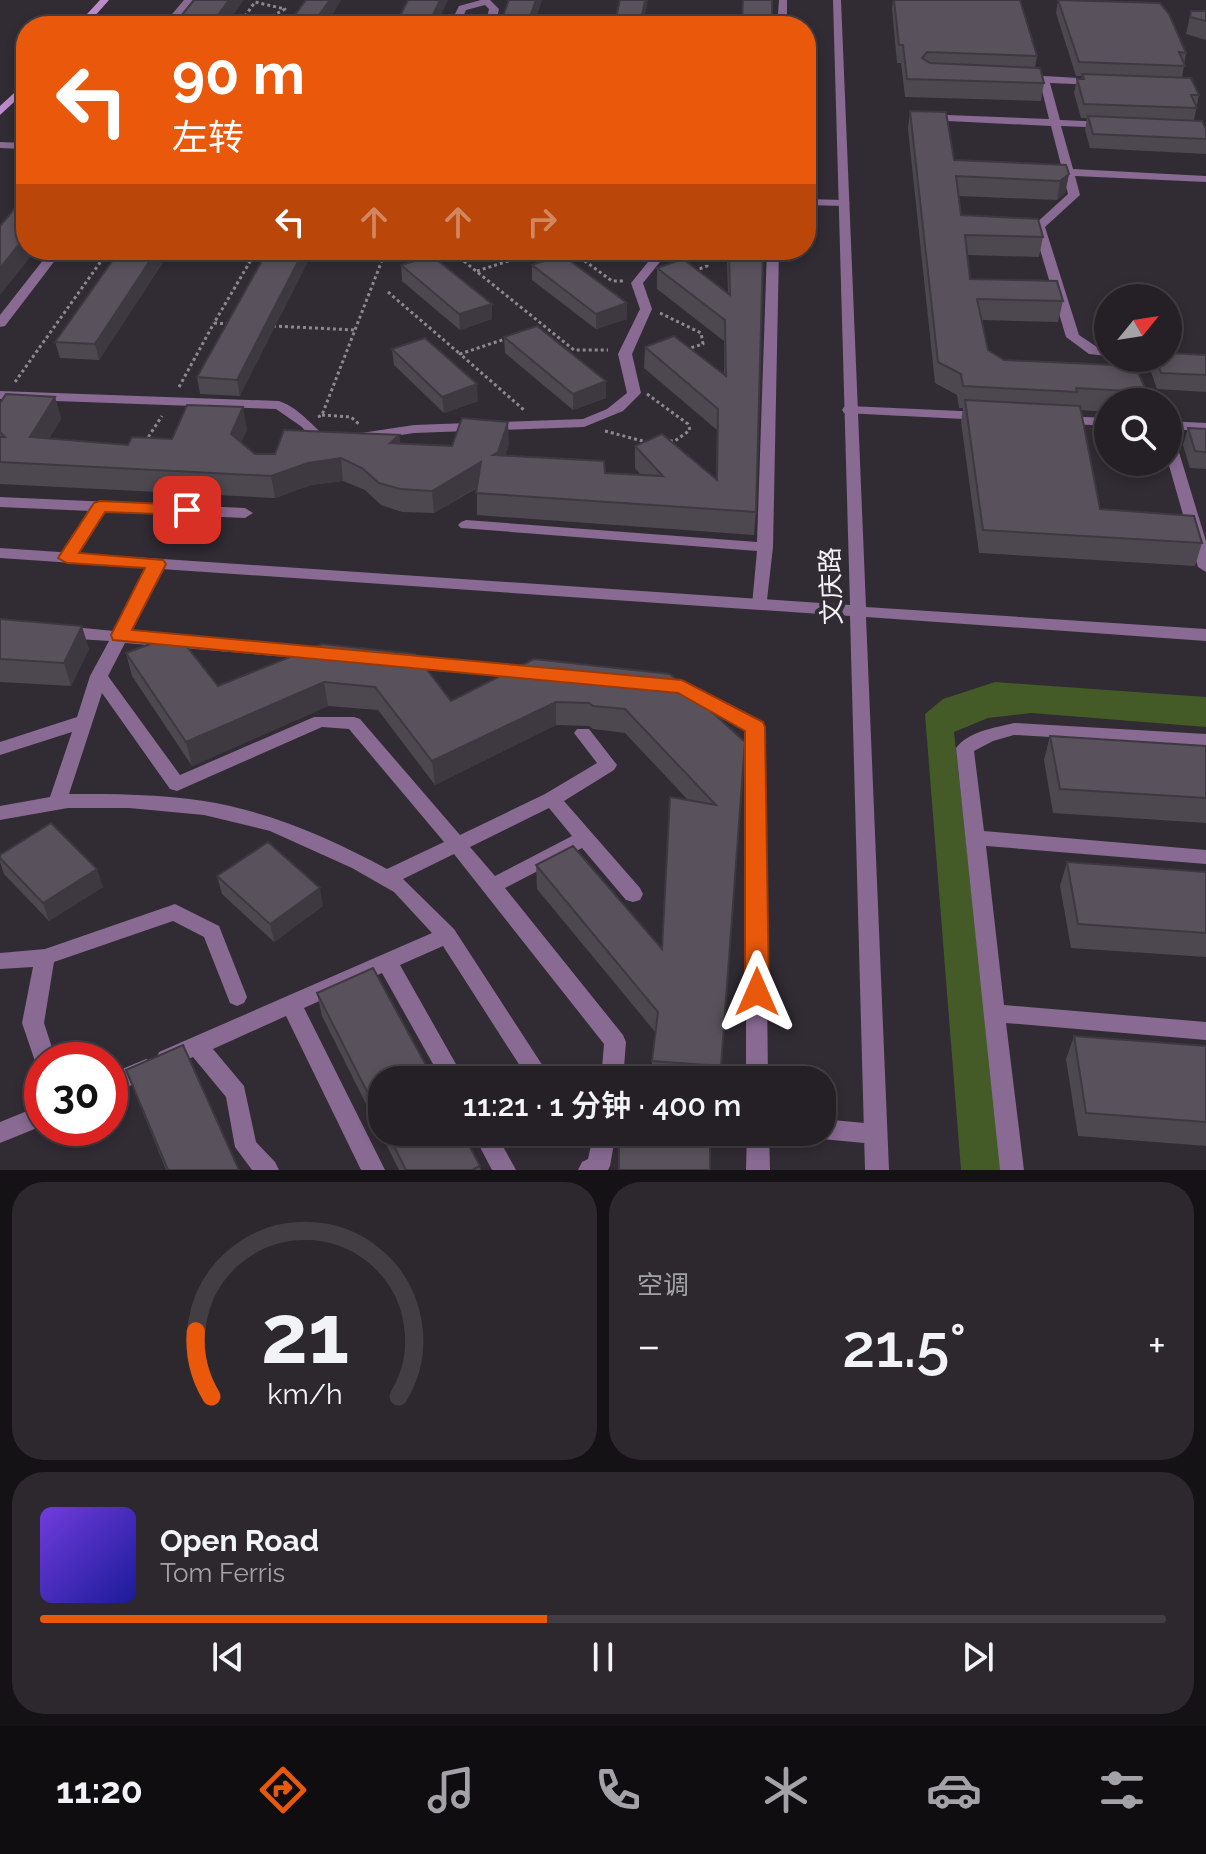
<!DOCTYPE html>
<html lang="zh">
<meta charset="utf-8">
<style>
body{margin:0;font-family:Raleway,"Noto Sans SC",sans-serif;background:#2d282e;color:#f1f3f6;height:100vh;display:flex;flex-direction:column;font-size:30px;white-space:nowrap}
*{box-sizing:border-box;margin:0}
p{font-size:26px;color:#a3a3a7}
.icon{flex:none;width:44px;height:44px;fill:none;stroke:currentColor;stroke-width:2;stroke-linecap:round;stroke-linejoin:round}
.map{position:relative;height:1170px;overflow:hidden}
.details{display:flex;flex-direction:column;gap:12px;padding:12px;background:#141215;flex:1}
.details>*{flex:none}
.banner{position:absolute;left:16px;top:16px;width:800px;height:244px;border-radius:32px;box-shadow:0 4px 12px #0003,0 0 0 2px #423e43;background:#ea580c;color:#fff;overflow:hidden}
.needle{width:52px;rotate:60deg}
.controls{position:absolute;left:1094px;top:284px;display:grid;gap:16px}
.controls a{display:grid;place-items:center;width:88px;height:88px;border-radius:50%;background:#252026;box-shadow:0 4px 12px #0003,0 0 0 2px #423e43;font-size:40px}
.speed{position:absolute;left:24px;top:1042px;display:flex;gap:16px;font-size:40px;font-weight:700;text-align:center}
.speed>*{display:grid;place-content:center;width:104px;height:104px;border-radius:50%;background:#252026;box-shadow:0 4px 12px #0003,0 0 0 2px #423e43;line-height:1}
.speed .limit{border:12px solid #d22;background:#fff;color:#111}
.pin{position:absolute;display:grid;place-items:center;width:68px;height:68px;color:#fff;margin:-34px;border-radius:16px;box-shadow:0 4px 12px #0006}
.me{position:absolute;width:88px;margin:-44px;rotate:0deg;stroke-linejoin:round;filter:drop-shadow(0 0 6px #0008)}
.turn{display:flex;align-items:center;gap:28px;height:168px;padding:0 24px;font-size:36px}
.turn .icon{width:104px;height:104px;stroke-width:2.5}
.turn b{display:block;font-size:56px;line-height:68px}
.lanes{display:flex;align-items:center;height:76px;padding:0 24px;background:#0003;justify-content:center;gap:40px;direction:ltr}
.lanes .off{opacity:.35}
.big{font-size:60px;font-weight:600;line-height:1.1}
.details .tile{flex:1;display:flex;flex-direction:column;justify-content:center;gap:12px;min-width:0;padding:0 28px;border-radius:32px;background:#2d282e}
.details .dial{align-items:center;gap:0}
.dial svg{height:208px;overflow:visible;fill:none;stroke:#423e43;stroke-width:7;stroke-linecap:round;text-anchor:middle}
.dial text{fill:#f1f3f6;stroke:none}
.song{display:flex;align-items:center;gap:24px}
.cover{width:96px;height:96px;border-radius:12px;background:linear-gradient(135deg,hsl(260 70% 55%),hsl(240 70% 35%))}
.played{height:8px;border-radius:4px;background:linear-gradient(90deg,#ea580c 45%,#423e43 45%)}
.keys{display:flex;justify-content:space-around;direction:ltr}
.heat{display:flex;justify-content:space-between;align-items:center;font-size:44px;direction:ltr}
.details .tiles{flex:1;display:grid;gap:12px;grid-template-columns:1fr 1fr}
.tile:last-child{grid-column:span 2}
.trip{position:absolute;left:368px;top:1066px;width:468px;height:80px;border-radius:32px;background:#252026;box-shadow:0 4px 12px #0003,0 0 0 2px #423e43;font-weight:600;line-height:80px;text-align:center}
.dock{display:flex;height:128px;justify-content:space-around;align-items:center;background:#0f0d0f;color:#a3a3a7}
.dock .icon{width:56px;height:56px}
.dock .on{color:#ea580c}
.dock b{font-size:36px;color:#f1f3f6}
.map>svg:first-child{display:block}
.green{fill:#445a27}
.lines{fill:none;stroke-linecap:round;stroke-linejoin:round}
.path{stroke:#8d888f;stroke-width:3;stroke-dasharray:3 3;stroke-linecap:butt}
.minor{fill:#886a92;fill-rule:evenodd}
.tertiary{fill:#886a92;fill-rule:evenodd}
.secondary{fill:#bc8bcc;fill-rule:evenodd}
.wall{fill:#4d474f}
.shaded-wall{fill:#3e3940}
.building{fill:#59525c;stroke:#3e3940;stroke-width:2}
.route{fill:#ea580c;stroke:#983908;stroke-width:2}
.labels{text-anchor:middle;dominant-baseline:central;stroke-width:8;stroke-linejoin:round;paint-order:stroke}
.street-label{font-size:26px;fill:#f5f1f7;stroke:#312b33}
</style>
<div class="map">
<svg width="1206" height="1170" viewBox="0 0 1206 1170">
<rect width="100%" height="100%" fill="#312b33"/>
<!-- green -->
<polygon class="green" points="995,682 1206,697 1206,727 1031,713 988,718 954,732 1002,1170 961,1170 925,714 943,699"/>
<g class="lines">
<!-- path -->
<g class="path">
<polyline points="238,26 255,2 285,9 269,18 272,26 293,26"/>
<polyline points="450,250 574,350 608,350"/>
<polyline points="570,250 612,281 625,281"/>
<polyline points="308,255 384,257"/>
<polyline points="477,271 543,250"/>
<polyline points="694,271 707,266 707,258 698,250"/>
<polyline points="388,292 460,354"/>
<polyline points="660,313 701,333 703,344 687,349"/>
<polyline points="229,324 214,323 255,253 267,254"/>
<polyline points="273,326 355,330"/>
<polyline points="508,338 460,354 524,410"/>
<polyline points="15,382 109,250"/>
<polyline points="179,387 214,323"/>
<polyline points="647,394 688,424 690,430 675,441 667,441"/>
<polyline points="322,415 351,417 360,425"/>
<polyline points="318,417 322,415 386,250"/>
<polyline points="605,431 650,443"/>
<polyline points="145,442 162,416"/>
</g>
<!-- minor -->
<g class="minor">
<polygon points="184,0 193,0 172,26 162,26"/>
<polygon points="481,0 490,0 499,9 495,26 485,26 489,9 485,5 466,10 459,26 449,26 459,6"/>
<polygon points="779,0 787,0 787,26 777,26"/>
<polygon points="1044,76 1097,79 1102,82 1097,85 1050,83 1060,120 1108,122 1113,125 1108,128 1061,126 1073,169 1206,176 1206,182 1075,176 1080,195 1045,227 1079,335 1097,347 1108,348 1108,356 1089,354 1066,337 1033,226 1068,194 1063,175 1055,172 1062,169 1051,126 947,121 942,118 947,115 1049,119 1040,82 1031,79"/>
<polygon points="0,142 26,143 26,149 0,148"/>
<polygon points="806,199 844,200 850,203 844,206 806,205"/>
<polygon points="51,250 63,250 5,326 0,327 0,315"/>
<polygon points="651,250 663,250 664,257 643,283 652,309 632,354 641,393 623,411 584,427 414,433 361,441 354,437 361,433 414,425 583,419 607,409 627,393 618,354 640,309 631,283 652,257"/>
<polygon points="767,250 779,250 773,547 766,609 760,610 752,605 757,551 461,528 458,525 461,522 466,520 757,542"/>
<path d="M0,391L279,401C302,409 315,430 333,443L326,447L317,446L302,427L276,409L0,399Z"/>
<polygon points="849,406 983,412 990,416 983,420 844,413 842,410 844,407"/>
<polygon points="1062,416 1108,418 1108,426 1057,423 1055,420 1057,417"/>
<polygon points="1168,421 1206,423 1206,431 1168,429"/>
<polygon points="1168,435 1175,439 1206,541 1206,572 1198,567 1168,462"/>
<polygon points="0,497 245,508 253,513 245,518 104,512 73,561 67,563 59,558 90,511 0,507"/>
<path d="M157,559L165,564L130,632L322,648L330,654L322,660L125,643L108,676L180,775L314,717H354L360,719L460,835L545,794L597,763L574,733L577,729H589L617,765L614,770L564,801L640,888L643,894L640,900L633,902L626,900L582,848L505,888L623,1035L626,1042L623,1080H601L604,1044L454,854L403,879L454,929L552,1080H529L443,946L400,965L465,1080H442L382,973L304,1008L385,1170H361L286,1016L213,1049L244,1086L256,1142L275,1162L279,1170H252L235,1147L226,1097L193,1057L167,1068L159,1066L156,1059L159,1052L432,933L394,892L352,868L270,831L204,815L129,808H68L0,820V806L50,797L72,732L0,755V742L77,717L90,676L109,641L63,638L55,632L63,626L114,631L149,564ZM102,693L170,789L177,791L322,727L349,729L444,842L387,869C330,838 268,811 204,801C160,794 114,794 69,794ZM549,808L572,836L495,876L470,847Z"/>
<polygon points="401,655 530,667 539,673 530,679 395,665 393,661 395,657"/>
<polygon points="668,680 688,683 761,723 764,727 768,1080 746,1080 746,730 679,693 662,690 659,686 662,682"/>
<path d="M1014,723L1206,734V746L1014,735L993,741L974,751L984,831L1206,850V864L986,846L1004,1005L1206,1022V1040L1006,1023L1024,1170H1000L956,748C969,731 994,728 1014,723Z"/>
<polygon points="175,904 219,926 247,997 244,1003 237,1006 230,1003 204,937 173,921 54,962 44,1023 56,1060 42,1060 42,1068 37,1067 22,1023 33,967 0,969 0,953 45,949"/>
<polygon points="146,1059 154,1062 157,1069 154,1076 110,1094 110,1074"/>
<polygon points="42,1105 42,1126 0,1143 0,1122"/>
<polygon points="822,1119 875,1124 883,1127 886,1134 883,1141 875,1144 822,1139 814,1136 812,1132 822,1132"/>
<polygon points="472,1132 495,1132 516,1170 492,1170"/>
<polygon points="594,1132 616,1132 610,1166 608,1170 578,1170 582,1162 588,1159"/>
<polygon points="747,1132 769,1132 770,1170 746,1170"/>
</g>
<!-- tertiary -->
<polygon class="tertiary" points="833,0 841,0 866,607 1206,629 1206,641 866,617 889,1170 865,1170 850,616 0,558 0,548 850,605"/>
<!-- secondary -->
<g class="secondary">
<polygon points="100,0 109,0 86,26 76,26"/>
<polygon points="26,82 26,91 0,115 0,106"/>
</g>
</g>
<!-- wall -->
<g class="wall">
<polygon points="509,0 542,0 533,26 500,26"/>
<polygon points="893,0 1020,0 1037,56 1035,68 1044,83 1041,101 905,97 901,63 897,63 892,9"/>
<polygon points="1058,0 1186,53 1182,78 1199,95 1194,120 1206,129 1206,154 1090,148 1085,130 1087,118 1081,118 1074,93 1077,79 1081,79 1082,76 1076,76 1056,13"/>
<polygon points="1191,11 1206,11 1206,40 1186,34"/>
<polygon points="910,111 954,160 1069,174 1065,193 1057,200 959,196 961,215 1043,237 1039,257 968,255 970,279 1063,301 1058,322 982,320 988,350 1004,360 1147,392 1144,402 1108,402 1108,412 1081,410 1100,509 1202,543 1195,566 979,553 961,422 963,408 959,408 957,395 935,383 908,129"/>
<polygon points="171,250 99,360 60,358 55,342"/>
<polygon points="268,250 240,396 200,394 197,377"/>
<polygon points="482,250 508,250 489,256"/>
<polygon points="713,250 763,250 756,512 754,535 477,515 477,488 434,513 402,512 381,505 365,490 343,481 311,485 275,498 0,484 0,403 55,397 61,419 49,438 128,445 247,429 241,443 255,454 275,454 399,435 400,444 452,446 509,444 505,456 605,473 641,475 635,468 635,446 716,479 717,430 644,368 645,347 724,375 724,341 657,289 657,268 728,293 727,259"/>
<polygon points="401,265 492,319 460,330 402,281"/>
<polygon points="532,265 627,319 596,329 532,280"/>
<polygon points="504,337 606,398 573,410 505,353"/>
<polygon points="392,349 478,401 444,413 394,365"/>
<polygon points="1206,355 1206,392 1157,389 1150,369 1153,358"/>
<polygon points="1188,428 1206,429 1206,469 1190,468 1183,445"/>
<polygon points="0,619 89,649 71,686 0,682"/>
<polygon points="322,644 451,701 534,659 745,742 720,1080 651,1080 652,1061 656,1033 537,889 536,865 662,949 688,800 625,733 593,729 589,726 556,725 435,785 378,710 328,706 192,766 132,676 126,653 218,686"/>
<polygon points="1050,736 1206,746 1206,823 1053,813 1044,760"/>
<polygon points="0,855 103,887 49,921 4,874 0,862"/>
<polygon points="1067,862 1206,872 1206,957 1071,948 1060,886"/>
<polygon points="217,876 323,906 274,942 222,894"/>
<polygon points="317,993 382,1080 382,1132 462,1132 481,1170 399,1170 322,1016"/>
<polygon points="1074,1036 1206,1046 1206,1146 1078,1136 1066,1059"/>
<polygon points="126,1070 239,1170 166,1170"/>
</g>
<!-- shaded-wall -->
<g class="shaded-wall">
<polygon points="229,0 244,0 225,26 210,26"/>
<polygon points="330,0 341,0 326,26 311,26"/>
<polygon points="440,0 448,0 436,26 430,26 430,21"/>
<polygon points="536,0 542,0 533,26 528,26"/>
<polygon points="645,0 648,0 643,26 640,26"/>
<polygon points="1069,174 1065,193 1057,200 1060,181"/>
<polygon points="26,236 26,250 36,250 0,295 0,268"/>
<polygon points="157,250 171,250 99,360 95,344"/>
<polygon points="304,250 314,250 240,396 237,380"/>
<polygon points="489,250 508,250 489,256"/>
<polygon points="627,303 627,319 596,329 596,314"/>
<polygon points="492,304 492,319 460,330 459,314"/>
<polygon points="606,381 606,398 573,410 573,394"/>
<polygon points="477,384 478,401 444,413 442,397"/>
<polygon points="55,397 61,419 37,459 30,437"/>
<polygon points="243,407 247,429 235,456 231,434"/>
<polygon points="508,422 509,444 499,474 493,455"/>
<polygon points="399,435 402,457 390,443"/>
<polygon points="341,458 343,481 311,485 275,498 271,476 308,463"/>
<polygon points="481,462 482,484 434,513 432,491"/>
<polygon points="82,626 89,649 71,686 64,663"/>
<polygon points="324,682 328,706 192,766 186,742"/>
<polygon points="556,702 556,725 435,785 432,761"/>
<polygon points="97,869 103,887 49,921 43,903"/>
<polygon points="320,888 323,906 274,942 270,924"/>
</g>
<!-- building -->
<g class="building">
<polygon points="194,0 229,0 210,26 173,26"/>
<polygon points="306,0 330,0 311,26 287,26"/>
<polygon points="408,0 440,0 430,21 427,21 425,26 395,26"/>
<polygon points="509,0 536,0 527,25 500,24"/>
<polygon points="620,0 645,0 640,26 614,26"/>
<polygon points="743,0 772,0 772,26 742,26"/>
<polygon points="894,0 1020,0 1037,56 927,52 922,58 930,63 1040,68 1044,83 907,79 903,45 899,45"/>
<polygon points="1058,0 1160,3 1169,14 1186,53 1179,52 1185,66 1079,62"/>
<polygon points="1191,11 1206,11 1206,21 1190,17"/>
<polygon points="1082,74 1191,78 1199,95 1191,95 1197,108 1084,104 1077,79 1084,79"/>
<polygon points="910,111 946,112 954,160 1066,165 1069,174 1060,181 956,176 961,215 1038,219 1043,237 965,235 970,279 1057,281 1063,301 977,299 988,350 1004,360 1135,366 1147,392 1076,388 1077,392 963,386 961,374 938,362"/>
<polygon points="1088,116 1202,121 1206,129 1206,139 1093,134"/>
<polygon points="26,195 26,236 0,268 0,226"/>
<polygon points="120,250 157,250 95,344 55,342"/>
<polygon points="268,250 304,250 237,380 197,377"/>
<polygon points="729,250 763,250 756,512 476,493 481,462 432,491 400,489 379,483 362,468 341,458 308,463 271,476 0,462 0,437 5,437 0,432 0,403 6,394 55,397 30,437 128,445 132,437 172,439 187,405 243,407 231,434 255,454 275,454 284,430 399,435 390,443 452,446 462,418 508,422 498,452 493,455 604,461 605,473 663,476 635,446 662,434 717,480 718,409 645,347 674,336 726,376 725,320 657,268 683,259 730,295"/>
<polygon points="562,255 627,303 596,314 532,265"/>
<polygon points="432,256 492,304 459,314 401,265"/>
<polygon points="537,326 606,381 573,394 504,337"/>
<polygon points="425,338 477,384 442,397 392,349"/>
<polygon points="1168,353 1206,355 1206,375 1161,373 1156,358 1168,358"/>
<polygon points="965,400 1080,406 1100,509 1194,516 1202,543 983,530"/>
<polygon points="1188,428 1206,429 1206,452 1195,451"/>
<polygon points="0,619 82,626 64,663 0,659"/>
<polygon points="177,634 218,686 322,644 415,654 451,701 534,659 670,674 745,742 721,1066 652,1061 658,1012 536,865 573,846 662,949 670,797 716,805 625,709 593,706 589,703 556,702 432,761 375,687 324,682 186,742 126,653"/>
<polygon points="1050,736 1206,746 1206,798 1060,789"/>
<polygon points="51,823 97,869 43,903 0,858 0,855"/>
<polygon points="268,842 320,888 270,924 217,876"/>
<polygon points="1067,862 1206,872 1206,933 1078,924"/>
<polygon points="373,968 434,1080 382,1080 382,1121 317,993"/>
<polygon points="1074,1036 1206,1046 1206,1122 1086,1113"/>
<polygon points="183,1045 239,1170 168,1170 126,1070"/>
<polygon points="387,1132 462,1132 480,1166 472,1170 406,1170"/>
<rect x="619" y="1135" width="91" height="35"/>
</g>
<!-- route -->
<polygon class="route" points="100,501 187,505 196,510 187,515 105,512 79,553 163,560 166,564 132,630 682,680 763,722 765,727 769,992 765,999 757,1002 748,999 745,992 745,731 678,693 113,640 111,635 145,568 67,563 58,558 94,503"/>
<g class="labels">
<!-- street labels -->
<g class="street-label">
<text transform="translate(831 586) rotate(-92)">文庆路</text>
</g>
</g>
</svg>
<div class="controls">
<a><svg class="needle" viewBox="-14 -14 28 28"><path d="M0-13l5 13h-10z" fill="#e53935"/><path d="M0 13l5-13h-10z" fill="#a3a3a7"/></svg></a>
<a><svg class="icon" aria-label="search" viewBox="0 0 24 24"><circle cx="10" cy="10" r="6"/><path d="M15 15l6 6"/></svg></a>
</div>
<div class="speed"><div class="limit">30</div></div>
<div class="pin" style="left:187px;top:510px;background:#d93025"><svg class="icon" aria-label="arrive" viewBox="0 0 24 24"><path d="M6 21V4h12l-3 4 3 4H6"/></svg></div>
<svg class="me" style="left:757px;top:992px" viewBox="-20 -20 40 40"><path d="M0-17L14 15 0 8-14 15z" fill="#ea580c" stroke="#fff" stroke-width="4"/></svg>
<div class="trip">11:21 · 1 分钟 · 400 m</div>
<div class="banner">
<div class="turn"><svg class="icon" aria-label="left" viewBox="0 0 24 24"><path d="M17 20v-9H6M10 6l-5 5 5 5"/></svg><div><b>90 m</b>左转</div></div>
<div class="lanes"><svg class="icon" aria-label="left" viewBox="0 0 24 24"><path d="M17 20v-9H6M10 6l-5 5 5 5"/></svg><svg class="icon off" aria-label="ahead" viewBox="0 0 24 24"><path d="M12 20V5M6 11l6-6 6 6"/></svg><svg class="icon off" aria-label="ahead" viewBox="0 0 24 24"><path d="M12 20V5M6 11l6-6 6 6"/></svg><svg class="icon off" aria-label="right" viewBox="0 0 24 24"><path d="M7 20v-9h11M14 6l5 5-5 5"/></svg></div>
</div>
</div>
<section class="details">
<div class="tiles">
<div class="tile dial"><svg viewBox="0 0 100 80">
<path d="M14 69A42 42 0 1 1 86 69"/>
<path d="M14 69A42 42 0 0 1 8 44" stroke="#ea580c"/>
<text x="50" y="56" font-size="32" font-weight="700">21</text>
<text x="50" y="72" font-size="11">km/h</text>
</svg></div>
<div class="tile"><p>空调</p>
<div class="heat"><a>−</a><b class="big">21.5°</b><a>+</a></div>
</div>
<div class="tile">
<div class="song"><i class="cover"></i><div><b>Open Road</b><p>Tom Ferris</p></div></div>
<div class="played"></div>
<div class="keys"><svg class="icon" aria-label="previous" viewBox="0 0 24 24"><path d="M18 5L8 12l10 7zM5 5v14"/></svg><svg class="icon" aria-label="pause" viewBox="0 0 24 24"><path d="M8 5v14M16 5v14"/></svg><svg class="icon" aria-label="next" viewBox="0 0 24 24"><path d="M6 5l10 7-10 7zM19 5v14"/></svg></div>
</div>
</div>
</section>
<nav class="dock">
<b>11:20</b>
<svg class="icon on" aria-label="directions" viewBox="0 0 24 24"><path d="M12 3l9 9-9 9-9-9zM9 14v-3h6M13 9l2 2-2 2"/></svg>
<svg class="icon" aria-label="music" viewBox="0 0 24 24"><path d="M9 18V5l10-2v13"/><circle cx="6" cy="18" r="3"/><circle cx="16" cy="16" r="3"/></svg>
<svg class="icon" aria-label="phone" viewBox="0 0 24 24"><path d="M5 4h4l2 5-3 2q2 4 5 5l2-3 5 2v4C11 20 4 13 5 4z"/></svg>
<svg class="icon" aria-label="climate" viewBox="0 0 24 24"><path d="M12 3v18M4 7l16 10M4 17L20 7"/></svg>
<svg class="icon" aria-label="car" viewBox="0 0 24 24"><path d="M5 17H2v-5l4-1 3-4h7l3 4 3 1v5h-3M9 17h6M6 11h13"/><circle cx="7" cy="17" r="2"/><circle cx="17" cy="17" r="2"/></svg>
<svg class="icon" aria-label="filters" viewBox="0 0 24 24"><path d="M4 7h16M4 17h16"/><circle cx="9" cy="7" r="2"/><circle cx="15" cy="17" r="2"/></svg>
</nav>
